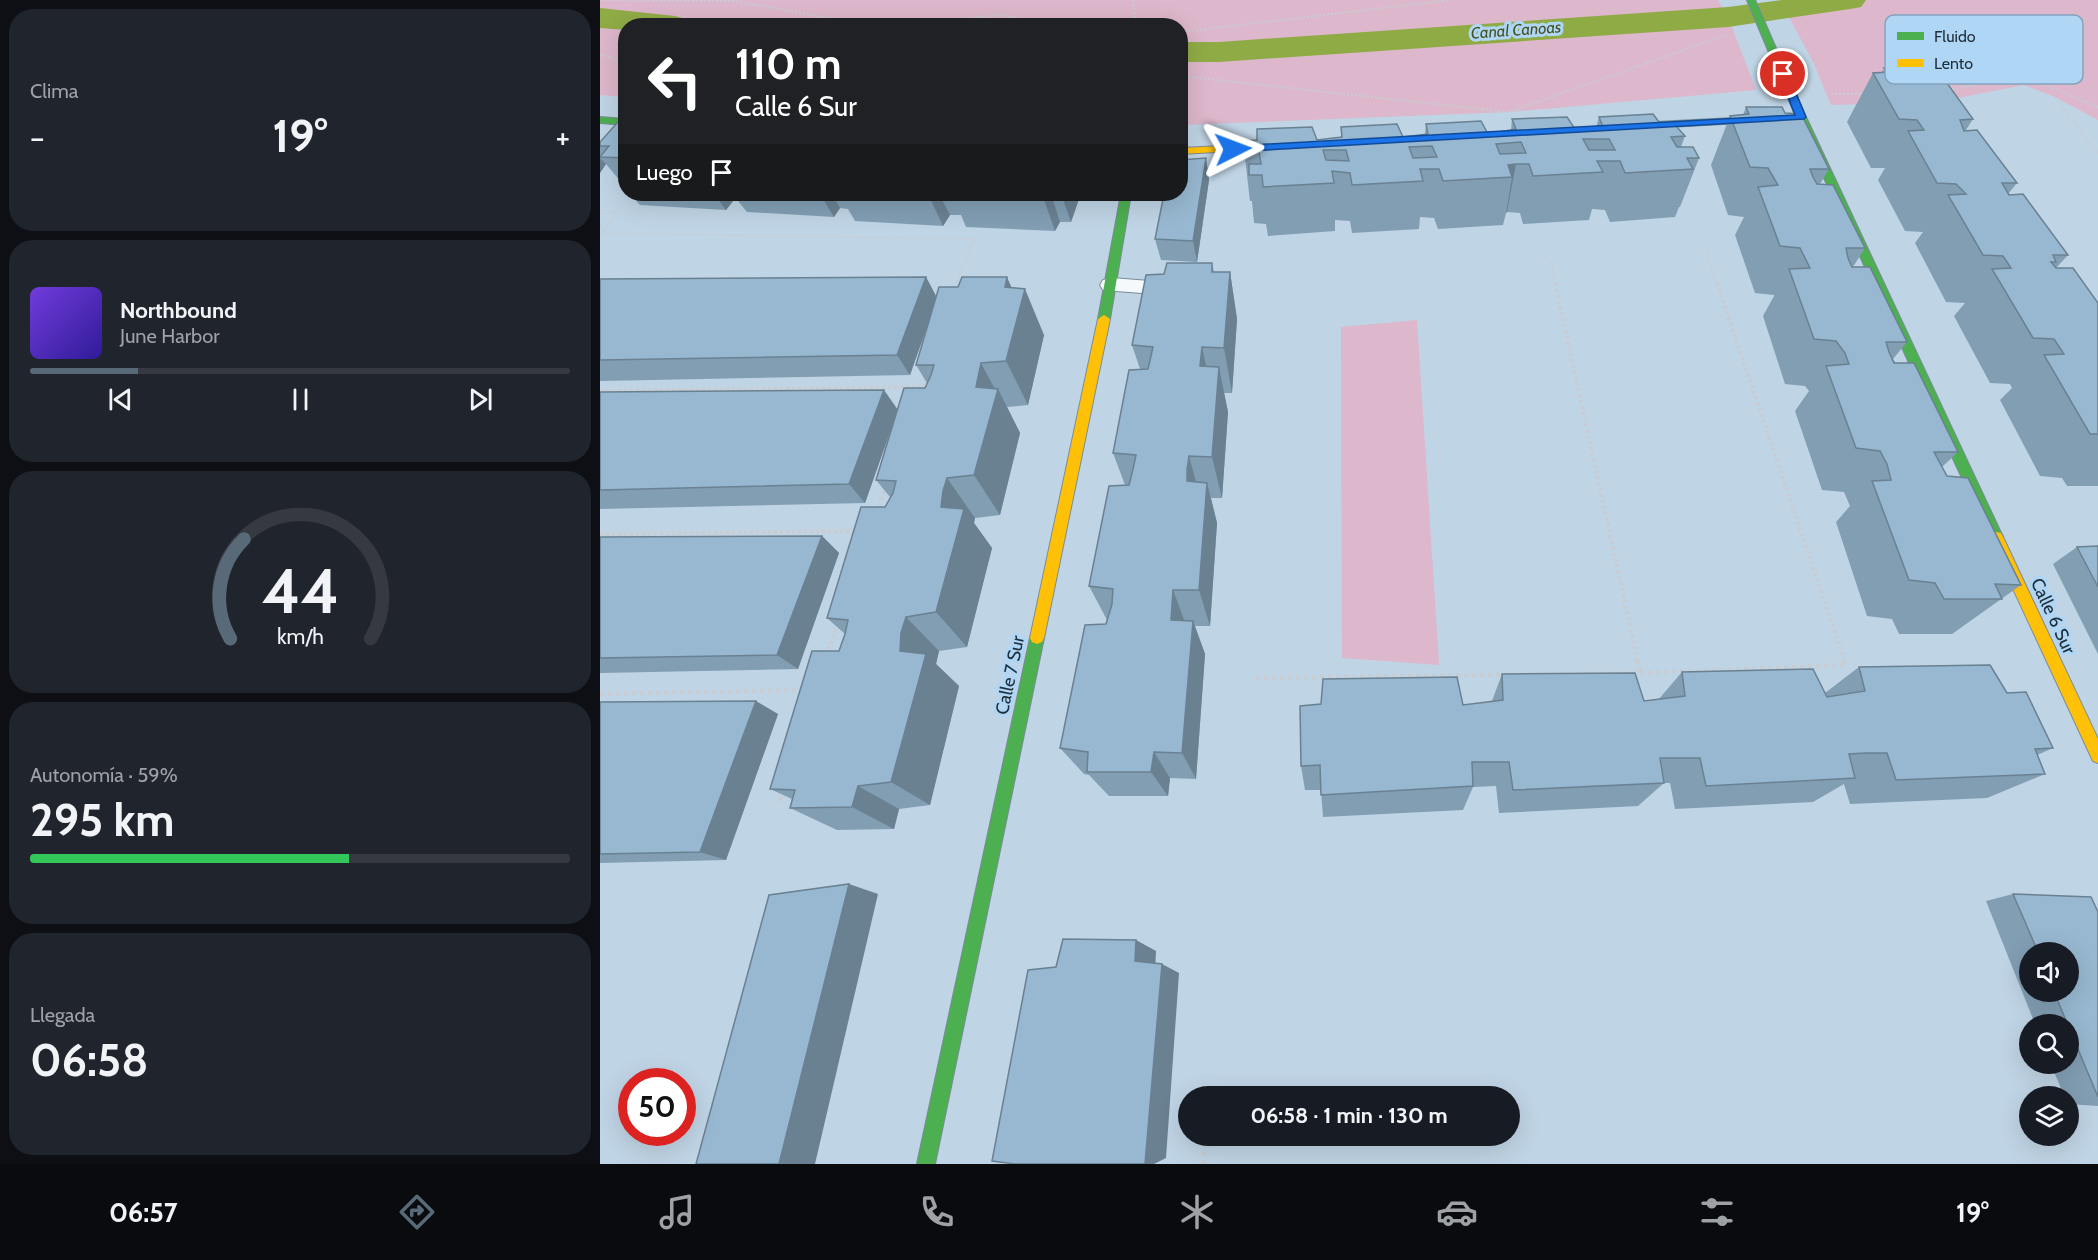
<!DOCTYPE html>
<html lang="es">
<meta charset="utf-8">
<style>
body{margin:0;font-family:Cabin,sans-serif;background:#20242c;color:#f1f3f6;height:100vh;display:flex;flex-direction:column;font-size:22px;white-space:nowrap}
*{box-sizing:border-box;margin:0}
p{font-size:20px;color:#9ea1a6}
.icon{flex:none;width:33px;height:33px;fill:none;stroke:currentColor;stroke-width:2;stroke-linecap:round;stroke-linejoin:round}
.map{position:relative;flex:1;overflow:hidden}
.side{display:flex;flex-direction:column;gap:9px;padding:9px;background:#0d0f14;width:600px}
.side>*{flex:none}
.hud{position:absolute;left:18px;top:18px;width:570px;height:183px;border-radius:24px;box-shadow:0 6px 24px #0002;background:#202124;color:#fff;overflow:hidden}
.controls{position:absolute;left:1419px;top:942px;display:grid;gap:12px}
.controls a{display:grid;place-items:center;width:60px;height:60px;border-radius:50%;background:#171b24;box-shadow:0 6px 24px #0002;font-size:30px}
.speed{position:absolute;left:18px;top:1068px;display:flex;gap:12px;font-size:30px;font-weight:700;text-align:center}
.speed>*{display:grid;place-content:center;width:78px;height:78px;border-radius:50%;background:#171b24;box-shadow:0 6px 24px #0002;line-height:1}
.speed .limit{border:9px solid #d22;background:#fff;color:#111}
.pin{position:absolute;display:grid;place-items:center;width:51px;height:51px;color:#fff;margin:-26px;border:3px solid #fff;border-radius:50%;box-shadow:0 2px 6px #0007}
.me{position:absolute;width:66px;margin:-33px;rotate:87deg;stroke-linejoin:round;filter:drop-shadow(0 0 4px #0008)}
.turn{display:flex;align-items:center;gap:21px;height:126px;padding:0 18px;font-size:27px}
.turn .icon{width:78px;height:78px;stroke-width:2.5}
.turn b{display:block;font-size:42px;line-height:51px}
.then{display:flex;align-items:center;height:57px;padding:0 18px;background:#0003;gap:12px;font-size:22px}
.big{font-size:45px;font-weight:700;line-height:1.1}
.side .tile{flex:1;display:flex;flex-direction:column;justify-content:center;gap:9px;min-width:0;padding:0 21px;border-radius:24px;background:#20242c}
.side .dial{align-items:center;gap:0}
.dial svg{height:156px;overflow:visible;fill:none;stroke:#363941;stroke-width:7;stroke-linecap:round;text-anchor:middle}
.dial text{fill:#f1f3f6;stroke:none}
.song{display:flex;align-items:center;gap:18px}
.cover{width:72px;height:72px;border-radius:9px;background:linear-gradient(135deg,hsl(260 70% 55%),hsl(250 70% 35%))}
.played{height:6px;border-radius:3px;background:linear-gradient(90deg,#586977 20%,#363941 20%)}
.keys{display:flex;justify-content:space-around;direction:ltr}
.heat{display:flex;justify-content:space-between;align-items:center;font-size:33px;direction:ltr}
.charge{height:9px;border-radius:4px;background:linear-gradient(90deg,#34c759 59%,#363941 0)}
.trip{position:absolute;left:578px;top:1086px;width:342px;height:60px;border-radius:30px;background:#171b24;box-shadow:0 6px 24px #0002;font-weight:700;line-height:60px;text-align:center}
.tabs{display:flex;height:96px;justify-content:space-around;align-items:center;background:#090b0e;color:#9ea1a6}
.tabs .icon{width:42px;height:42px}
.tabs .current{color:#586977}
.tabs b{font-size:27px;color:#f1f3f6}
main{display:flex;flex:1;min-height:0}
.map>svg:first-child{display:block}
.green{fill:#ddb7cb}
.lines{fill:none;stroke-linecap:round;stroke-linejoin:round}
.canal{fill:#8fab46;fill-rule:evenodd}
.lane-casing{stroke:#7c8c99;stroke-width:2}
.fast-casing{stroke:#7c8c99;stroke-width:2}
.slow-casing{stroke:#7c8c99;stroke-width:2}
.path-far2{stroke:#c7cdd3;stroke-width:2;stroke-dasharray:2 2;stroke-linecap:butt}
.path-far1{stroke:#c7cdd3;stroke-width:4;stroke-dasharray:3 3;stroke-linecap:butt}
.path{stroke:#c7cdd3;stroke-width:4.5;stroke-dasharray:4 4;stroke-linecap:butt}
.lane{fill:#f5f9fb;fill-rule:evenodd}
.fast{fill:#4caf50;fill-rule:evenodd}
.slow{fill:#ffc107;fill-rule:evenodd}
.wall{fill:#829eb3;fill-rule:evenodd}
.shaded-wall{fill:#6a8192}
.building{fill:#97b8d0;stroke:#6a8192;stroke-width:1.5;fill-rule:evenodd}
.route{fill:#1a73e8;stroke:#114b97;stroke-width:1.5}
.labels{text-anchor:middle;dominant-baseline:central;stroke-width:6;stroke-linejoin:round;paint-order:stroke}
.far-water-label{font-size:16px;font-style:italic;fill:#445121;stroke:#afd6f5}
.street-label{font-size:18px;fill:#202f3c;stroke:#afd6f5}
.key{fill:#afd6f5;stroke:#84a4be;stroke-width:1.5}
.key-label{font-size:16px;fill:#202f3c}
</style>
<main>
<section class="side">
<div class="tile"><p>Clima</p>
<div class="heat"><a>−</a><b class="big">19°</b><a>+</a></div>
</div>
<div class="tile">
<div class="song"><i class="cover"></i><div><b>Northbound</b><p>June Harbor</p></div></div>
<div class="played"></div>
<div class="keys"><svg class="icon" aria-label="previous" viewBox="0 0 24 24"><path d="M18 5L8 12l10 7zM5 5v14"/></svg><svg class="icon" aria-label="pause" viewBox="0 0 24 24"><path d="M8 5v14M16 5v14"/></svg><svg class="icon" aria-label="next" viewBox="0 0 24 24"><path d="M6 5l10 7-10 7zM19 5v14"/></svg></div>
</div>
<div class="tile dial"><svg viewBox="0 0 100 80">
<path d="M14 69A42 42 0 1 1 86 69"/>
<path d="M14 69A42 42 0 0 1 21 18" stroke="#586977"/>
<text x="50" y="56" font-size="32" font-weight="700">44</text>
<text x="50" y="72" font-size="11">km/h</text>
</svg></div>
<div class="tile"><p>Autonomía · 59%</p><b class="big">295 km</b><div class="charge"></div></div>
<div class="tile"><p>Llegada</p><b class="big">06:58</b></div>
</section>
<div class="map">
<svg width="1498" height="1164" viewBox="0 0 1498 1164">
<rect width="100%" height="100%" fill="#bfd4e5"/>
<!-- green -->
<g class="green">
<polygon points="0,0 1118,0 1128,17 1156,90 909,112 581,125 580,26 26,26 25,97 0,95"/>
<polygon points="1180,0 1498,0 1498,120 1455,97 1424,85 1337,102 1231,105 1214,64"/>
<polygon points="817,320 839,665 742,658 741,327"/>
</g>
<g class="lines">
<!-- canal -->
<g class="canal">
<polygon points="1182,0 1266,0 1261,7 1250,9 1128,27 619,62 580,62 580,42 619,42 1128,7"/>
<polygon points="0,8 75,16 86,19 91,26 26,26 26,30 0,28"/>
</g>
<defs>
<polygon id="lane" points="511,278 563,282 566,287 563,292 555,294 503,290 500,285 503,280"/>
<g id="fast">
<polygon points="1147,0 1155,0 1206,117 1403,537 1401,541 1391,541 1389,537 1196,117"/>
<polygon points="1172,116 1177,119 1175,121 1017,130 1012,127 1017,124"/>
<polygon points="0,117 26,119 26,125 0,123"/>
<polygon points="521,194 531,194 510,319 504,323 498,319"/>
<polygon points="437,632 442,634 444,638 335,1164 317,1164 430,638 432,634"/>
</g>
<g id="slow">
<polygon points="690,143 695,146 693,148 580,154 580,148"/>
<polygon points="504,315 510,319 444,638 442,642 437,644 432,642 430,638 498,319"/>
<polygon points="1396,532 1401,533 1403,537 1498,739 1498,763 1493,761 1389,537 1391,533"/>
</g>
</defs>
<!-- lane casing -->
<use href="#lane" class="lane-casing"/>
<!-- fast casing -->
<use href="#fast" class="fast-casing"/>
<!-- slow casing -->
<use href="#slow" class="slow-casing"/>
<!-- path-far2 -->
<g class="path-far2">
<polyline points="0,0 134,1 274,26"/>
<polyline points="533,0 536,26"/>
<polyline points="280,26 401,15 466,26"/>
<polyline points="580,32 851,0"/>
<polyline points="0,55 26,61"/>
<polyline points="580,76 909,112 1126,35"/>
<polyline points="1348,90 1424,76 1498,107"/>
<polyline points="1231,94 1266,94"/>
<polyline points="1455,97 1498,154"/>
<polyline points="0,212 17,211 2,233 374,239 356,284"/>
<polyline points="1107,253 1117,284"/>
<polyline points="951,262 956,284"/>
</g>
<!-- path-far1 -->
<g class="path-far1">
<polyline points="955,283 1038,662"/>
<polyline points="1117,283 1245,662"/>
<polyline points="354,290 357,283"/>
<polyline points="0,391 322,387"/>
<polyline points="321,392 326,377"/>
<polyline points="277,511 286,487"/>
<polyline points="0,534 257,531"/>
<polyline points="227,655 238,623"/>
</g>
<!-- path -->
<g class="path">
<polyline points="1037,660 1040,673"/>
<polyline points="656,678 1040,673 1246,665 1244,660"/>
<polyline points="0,694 203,690"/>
<polyline points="180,801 183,791"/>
<polyline points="603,1164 606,1136"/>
</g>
<!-- lane -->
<use href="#lane" class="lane"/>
<!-- fast -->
<use href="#fast" class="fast"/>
<!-- slow -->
<use href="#slow" class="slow"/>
</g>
<!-- wall -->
<g class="wall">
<polygon points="1284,68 1326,73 1373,119 1366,130 1417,183 1408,194 1468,255 1456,268 1498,303 1498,486 1467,486 1462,478 1440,476 1400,400 1412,388 1410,384 1390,383 1354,316 1365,303 1346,302 1315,243 1323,232 1305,231 1278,180 1285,168 1271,168 1247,122 1273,73 1282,73"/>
<polygon points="1146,107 1185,113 1229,169 1220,184 1265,248 1253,267 1307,342 1293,359 1358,452 1342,467 1347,476 1421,585 1352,634 1299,634 1292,619 1267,616 1236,522 1250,506 1244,492 1222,490 1195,411 1209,391 1205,386 1185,384 1163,316 1174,296 1174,295 1155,293 1135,235 1144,217 1128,215 1111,165 1130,116 1143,115"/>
<polygon points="999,117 1062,126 1085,136 1081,147 1099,158 1080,207 1079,207 1075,217 1010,222 1005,210 992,209 989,220 923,224 920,213 907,212 906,213 903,225 838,229 834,218 820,217 819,229 752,233 750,221 735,220 735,231 668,236 666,224 654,223 652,201 650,201 643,141 717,140 741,138 741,127 803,137 825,134 826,124 888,134 911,130 912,119 975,129 996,128"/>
<polygon points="26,122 26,188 6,164 0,173 0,142"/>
<polygon points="606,158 609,180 597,262 561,260 555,239"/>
<polygon points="30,194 478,194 479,199 471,222 460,222 455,231 366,227 361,215 350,215 343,226 255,221 248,209 240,208 234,217 147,212 138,201 133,201 126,210 40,205"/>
<polygon points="612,263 614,272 630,272 637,319 632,393 624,393 628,412 622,498 611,498 617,523 610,626 595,626 605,654 596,779 570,778 568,796 509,796 489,775 484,774 460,748 507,620 489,586 525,485 513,453 540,369 532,345 564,274"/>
<polygon points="326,277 336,296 412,288 444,335 428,405 407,407 420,433 400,515 375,518 374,523 392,548 367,647 339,651 336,664 359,686 330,805 299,809 294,829 237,830 190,808 192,799 170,789 239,651 245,634 227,618 290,497 276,480 292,425 265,503 0,509 0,392 297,409 325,388 327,383 316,365 326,330 310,375 0,381 0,279"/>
<polygon points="222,536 239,553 198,669 0,673 0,537"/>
<polygon points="1498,546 1498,654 1453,564 1477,547"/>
<polygon points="1259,667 1407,693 1453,748 1437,755 1445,774 1387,798 1250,804 1244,784 1213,802 1075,809 1070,783 1064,783 1038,806 899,813 896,786 873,787 863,810 723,817 721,790 705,790 701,766 892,701 902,674 1044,701 1058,700 1082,672 1225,693"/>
<polygon points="0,702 178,714 126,860 0,863"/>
<path d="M1413,894L1498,912V1106L1468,1104V1096H1464L1451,1064H1468V1024H1435L1386,901ZM1430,952H1468V992H1430Z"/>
</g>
<!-- shaded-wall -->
<g class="shaded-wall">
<polygon points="0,158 6,164 0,173"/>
<polygon points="606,158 609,180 597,262 593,241"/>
<polygon points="916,164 907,212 906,213 912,177 908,165"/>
<polygon points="114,194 128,194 133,201 126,210"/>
<polygon points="220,194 232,194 240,208 234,217"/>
<polygon points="328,194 339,194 350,215 343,226"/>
<polygon points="442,194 451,194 460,222 455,231"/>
<polygon points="461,194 478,194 479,199 471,222"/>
<polygon points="630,272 637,319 632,393 624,348"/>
<polygon points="326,277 337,298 310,375 297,355"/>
<polygon points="407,277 420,307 425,289 444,335 428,405 406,361 405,287"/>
<polygon points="602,347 612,392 600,366"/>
<polygon points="381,363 397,393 398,389 420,433 400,515 374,475 376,387"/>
<polygon points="619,367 628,412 622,498 612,457"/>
<polygon points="284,390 298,410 265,503 249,484"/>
<polygon points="589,456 600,497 587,481"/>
<polygon points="347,478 375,518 374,523 392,548 367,647 336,612 341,507 343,491"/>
<polygon points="607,483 617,523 610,626 599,590"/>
<polygon points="222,536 239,553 198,669 177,655"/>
<polygon points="573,590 586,625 571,620"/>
<polygon points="306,617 339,651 336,664 359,686 330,805 291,782 301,633"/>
<polygon points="593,621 605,654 596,779 582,753"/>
<polygon points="156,701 178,714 126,860 100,852"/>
<polygon points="554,752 570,778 568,796 551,772"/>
<polygon points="258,786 299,809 294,829 252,807"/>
<polygon points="249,884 278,894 215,1164 179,1164"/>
<polygon points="536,940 556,951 555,971 535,961"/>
<polygon points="562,964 579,973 566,1158 554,1164 545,1164"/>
</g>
<!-- building -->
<g class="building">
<polygon points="1323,67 1326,73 1339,72 1373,119 1360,120 1364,131 1377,130 1417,183 1402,183 1409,195 1423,194 1468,255 1453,255 1456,262 1451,262 1456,268 1473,268 1498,303 1498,434 1490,434 1444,355 1464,354 1454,339 1433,338 1392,269 1411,268 1403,256 1383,255 1348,195 1366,194 1356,184 1337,183 1308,131 1324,130 1317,120 1299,119 1273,73 1288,72 1284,68"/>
<polygon points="1146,107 1182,107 1185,113 1201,114 1229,169 1210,169 1213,177 1217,184 1233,185 1265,248 1246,248 1248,258 1252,267 1270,267 1307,342 1286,342 1289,352 1294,363 1314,363 1358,452 1334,452 1347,476 1368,478 1421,585 1395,584 1402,599 1344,599 1335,583 1309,580 1272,481 1291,480 1287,464 1280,451 1256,448 1226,366 1249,364 1245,353 1236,341 1214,339 1189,269 1210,268 1200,248 1180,246 1158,187 1178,185 1168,168 1150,167 1130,116 1149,114"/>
<path d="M1053,114L1062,126H1076L1085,136L1071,137L1077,147H1093L1099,158H1087L1093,169L1025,173L1020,161H997L1003,172L933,176L929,164H916L908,165L912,177L843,181L839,169H820L823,181L752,185L750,173L732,171L734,183L663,187L662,175H649V164H661L659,152L645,153L643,141L657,140V129L712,127L717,140L742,137L741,127L797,124L803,137L828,134L826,124L881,121L888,134L916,129L912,119L967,117L975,129L1003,127L999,117ZM983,139H1009L1015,150H989ZM921,142L926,153L900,154L896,144ZM832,146L837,157L813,158L809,147ZM723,150H746L749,161L726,160Z"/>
<polygon points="18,122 26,122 26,158 0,157 9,146 0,146 0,142"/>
<polygon points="606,158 593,241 555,239 564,194 580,194 580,160"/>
<polygon points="567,263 612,263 612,272 630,272 624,348 602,347 600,366 619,367 612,457 589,456 587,470 587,481 607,483 599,590 573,590 571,620 593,621 582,753 554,752 551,772 487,772 488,752 460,748 485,625 506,624 512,604 513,589 489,586 509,486 529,485 533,469 536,455 513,453 529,370 548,369 551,356 553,347 532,345 546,275 564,274"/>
<polygon points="326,277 297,355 0,360 0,279"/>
<polygon points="362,277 407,277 405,287 425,289 406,361 381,363 376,387 398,389 374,475 347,478 343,491 341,507 364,509 336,612 306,617 301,633 300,651 326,654 291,782 258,786 252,807 190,808 195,790 170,789 212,651 239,651 245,634 248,620 227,618 261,507 285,507 293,493 296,481 276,480 304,388 325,388 331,375 334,365 316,365 339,287 358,287"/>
<polygon points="284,390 249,484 0,490 0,392"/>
<polygon points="222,536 177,655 0,658 0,537"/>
<polygon points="1498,546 1498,587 1477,547"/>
<polygon points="1390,665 1407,693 1426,692 1453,748 1435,749 1445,774 1296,780 1287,753 1266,753 1249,754 1255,778 1106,786 1100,758 1060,758 1064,783 913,790 909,762 872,762 873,786 721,795 720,765 701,766 700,706 721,704 723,679 857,677 863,705 903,700 902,674 1035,673 1044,701 1085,696 1082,672 1213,669 1227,697 1265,691 1259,667"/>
<polygon points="156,701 100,852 0,854 0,702"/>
<polygon points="249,884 179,1164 96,1164 169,895"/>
<polygon points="1413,894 1491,897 1498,912 1498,1097 1454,992 1468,992 1468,952 1438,952"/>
<polygon points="463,939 536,940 535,961 562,964 545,1164 415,1164 392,1161 428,970 456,967"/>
</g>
<!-- route -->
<polygon class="route" points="1183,71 1188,74 1206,117 1204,119 633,152 628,149 633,146 1195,115 1179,74"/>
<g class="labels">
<!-- far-water labels -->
<g class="far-water-label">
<text transform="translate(916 30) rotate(-4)">Canal Canoas</text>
</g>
<!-- street labels -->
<g class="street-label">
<text transform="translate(1453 616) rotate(65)">Calle 6 Sur</text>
<text transform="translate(410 675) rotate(-78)">Calle 7 Sur</text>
</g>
</g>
<!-- legend -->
<rect x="1285" y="15" width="198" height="69" rx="9" class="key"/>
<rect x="1297" y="32" width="27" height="8" fill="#4caf50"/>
<rect x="1297" y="59" width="27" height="8" fill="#ffc107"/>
<g class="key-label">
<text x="1334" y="42">Fluido</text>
<text x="1334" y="69">Lento</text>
</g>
</svg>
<div class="controls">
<a><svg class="icon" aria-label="sound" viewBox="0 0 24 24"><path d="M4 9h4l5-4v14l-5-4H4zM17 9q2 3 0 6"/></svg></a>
<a><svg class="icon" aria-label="search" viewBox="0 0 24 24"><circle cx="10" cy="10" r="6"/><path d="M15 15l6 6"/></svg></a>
<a><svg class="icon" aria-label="layers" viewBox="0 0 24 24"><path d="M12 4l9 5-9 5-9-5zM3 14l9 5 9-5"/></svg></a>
</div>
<div class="speed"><div class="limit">50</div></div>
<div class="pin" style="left:1183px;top:74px;background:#d93025"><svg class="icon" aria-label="arrive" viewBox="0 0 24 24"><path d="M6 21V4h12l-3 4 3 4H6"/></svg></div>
<svg class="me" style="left:633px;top:149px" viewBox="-20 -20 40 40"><path d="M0-17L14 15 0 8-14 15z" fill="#1a73e8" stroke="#fff" stroke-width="4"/></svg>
<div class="trip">06:58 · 1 min · 130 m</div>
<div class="hud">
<div class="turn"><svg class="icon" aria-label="left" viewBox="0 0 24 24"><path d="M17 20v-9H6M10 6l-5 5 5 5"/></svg><div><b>110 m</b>Calle 6 Sur</div></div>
<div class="then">Luego<svg class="icon" aria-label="arrive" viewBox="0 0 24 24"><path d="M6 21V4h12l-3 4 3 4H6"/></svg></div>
</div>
</div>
</main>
<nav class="tabs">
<b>06:57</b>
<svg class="icon current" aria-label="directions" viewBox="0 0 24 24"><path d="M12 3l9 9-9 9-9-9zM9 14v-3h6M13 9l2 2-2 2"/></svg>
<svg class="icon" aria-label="music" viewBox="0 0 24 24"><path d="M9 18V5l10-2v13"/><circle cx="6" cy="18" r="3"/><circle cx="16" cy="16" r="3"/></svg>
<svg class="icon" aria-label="phone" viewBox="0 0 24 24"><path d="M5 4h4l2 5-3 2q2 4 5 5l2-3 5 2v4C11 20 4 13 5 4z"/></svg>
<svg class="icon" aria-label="climate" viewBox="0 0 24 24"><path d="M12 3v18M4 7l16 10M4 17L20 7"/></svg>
<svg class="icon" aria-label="car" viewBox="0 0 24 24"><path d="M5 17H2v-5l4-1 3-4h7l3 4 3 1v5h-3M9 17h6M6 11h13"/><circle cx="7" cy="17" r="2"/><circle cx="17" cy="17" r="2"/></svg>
<svg class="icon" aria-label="filters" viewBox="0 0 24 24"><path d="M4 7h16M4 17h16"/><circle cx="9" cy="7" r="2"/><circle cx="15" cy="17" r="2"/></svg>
<b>19°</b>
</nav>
